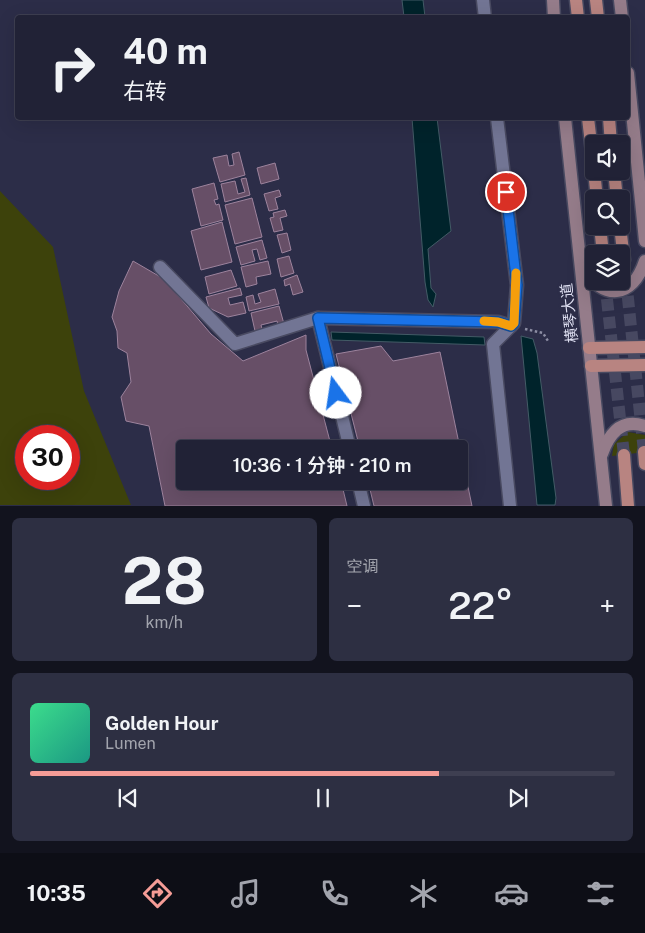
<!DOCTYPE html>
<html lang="zh">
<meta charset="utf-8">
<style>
body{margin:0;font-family:"Public Sans","Noto Sans SC",sans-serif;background:#2d2f42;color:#f1f3f6;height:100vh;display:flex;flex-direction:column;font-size:19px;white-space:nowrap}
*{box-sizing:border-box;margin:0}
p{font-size:16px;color:#a2a4ad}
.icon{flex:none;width:28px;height:28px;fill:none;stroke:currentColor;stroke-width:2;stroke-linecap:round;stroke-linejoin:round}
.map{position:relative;height:506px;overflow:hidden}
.drawer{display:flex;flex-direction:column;gap:12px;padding:12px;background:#12131e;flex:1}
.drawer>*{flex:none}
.hud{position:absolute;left:15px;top:15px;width:615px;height:105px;border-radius:5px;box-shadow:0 5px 20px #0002,0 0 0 1px #3e3f51;background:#212236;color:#f1f3f6;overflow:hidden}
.fabs{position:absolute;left:585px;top:135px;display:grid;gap:10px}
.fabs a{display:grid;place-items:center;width:45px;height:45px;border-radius:5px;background:#212236;box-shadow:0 5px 20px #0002,0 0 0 1px #3e3f51;font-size:25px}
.speed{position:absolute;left:15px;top:425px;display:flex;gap:10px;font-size:25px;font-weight:700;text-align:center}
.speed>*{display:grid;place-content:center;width:65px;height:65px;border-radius:50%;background:#212236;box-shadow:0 5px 20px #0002,0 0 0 1px #3e3f51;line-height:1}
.speed .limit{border:8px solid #d22;background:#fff;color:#111}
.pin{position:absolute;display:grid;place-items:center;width:42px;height:42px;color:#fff;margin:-21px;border:2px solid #fff;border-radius:50%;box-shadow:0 1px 5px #0007}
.me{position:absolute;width:55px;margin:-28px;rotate:346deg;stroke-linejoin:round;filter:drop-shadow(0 0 4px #0008)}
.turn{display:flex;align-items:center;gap:18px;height:105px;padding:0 25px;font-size:22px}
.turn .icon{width:65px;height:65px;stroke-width:2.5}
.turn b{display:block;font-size:35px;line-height:42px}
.big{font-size:38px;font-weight:600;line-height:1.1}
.drawer .card{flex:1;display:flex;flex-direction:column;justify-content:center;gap:8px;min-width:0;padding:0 18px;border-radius:8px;background:#2d2f42}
.drawer .dial{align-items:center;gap:0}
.dial b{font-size:65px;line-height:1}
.song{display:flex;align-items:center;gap:15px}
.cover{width:60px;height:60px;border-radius:8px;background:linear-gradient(135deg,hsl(150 70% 55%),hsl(170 70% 35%))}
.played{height:5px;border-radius:2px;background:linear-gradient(90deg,#f59c96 70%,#3e3f51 70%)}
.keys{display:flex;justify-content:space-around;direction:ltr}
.heat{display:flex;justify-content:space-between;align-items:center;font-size:28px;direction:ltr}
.drawer .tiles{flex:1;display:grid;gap:12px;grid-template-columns:1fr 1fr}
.card:last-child{grid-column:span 2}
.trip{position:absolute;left:176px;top:440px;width:292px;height:50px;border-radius:5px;background:#212236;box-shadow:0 5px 20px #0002,0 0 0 1px #3e3f51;font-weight:600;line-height:50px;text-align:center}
.tabs{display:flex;height:80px;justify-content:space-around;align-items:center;background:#0d0e16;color:#a2a4ad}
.tabs .icon{width:35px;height:35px}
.tabs .current{color:#f59c96}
.tabs b{font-size:22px;color:#f1f3f6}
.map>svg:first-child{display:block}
.green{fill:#3d420b;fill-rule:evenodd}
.water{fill:#00232b;stroke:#435b66}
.building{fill:#674f67;stroke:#9d839d}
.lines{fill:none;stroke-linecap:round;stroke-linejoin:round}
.primary-tunnel{stroke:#474861;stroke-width:12;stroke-dasharray:12 6;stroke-linecap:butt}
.minor-casing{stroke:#494a61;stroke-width:15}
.secondary-casing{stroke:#494a61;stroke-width:15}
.primary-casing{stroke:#494a61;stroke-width:15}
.path{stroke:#8c8da3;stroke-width:2.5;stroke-dasharray:2.5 2.5;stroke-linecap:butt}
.minor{stroke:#727594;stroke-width:12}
.secondary{stroke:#957c8a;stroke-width:12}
.primary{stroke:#b88481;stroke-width:12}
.route-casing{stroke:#114b97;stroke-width:12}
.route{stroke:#1a73e8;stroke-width:9}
.slow{stroke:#f59e0b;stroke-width:9}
.labels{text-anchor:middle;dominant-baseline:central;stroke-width:5;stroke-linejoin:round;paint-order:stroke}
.street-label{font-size:15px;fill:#dedff1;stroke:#2c2d48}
</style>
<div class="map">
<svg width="645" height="506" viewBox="0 0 645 506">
<rect width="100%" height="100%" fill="#2c2d48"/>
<!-- green -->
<g class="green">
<path d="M0,191L53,247L84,391L131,505H0ZM26,436H69V479H26Z"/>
<polygon points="628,432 645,435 645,452 612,456 614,444"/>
</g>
<!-- water -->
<g class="water">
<polygon points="402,0 423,0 425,17 404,17"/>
<polygon points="412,118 437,118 451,231 428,249 431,288 436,294 433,307 428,300 425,282"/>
<polygon points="331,332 484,337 485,345 332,340"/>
<polygon points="521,336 533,339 537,353 556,498 555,505 537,505"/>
</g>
<!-- building -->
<g class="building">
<polygon points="239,152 245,175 220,182 213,158 227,155 229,166 234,165 232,154"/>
<polygon points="275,163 279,179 261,184 257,168"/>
<polygon points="246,178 250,195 225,202 221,184 235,181 238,194 245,192 241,179"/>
<polygon points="214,183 218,199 214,200 216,205 219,204 223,220 201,226 192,189"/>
<polygon points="279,190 281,196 275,198 278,209 269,211 264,194"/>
<polygon points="252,198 262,237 235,244 225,205"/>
<polygon points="285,210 287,216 280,218 283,230 274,232 270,218 274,217 273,213"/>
<polygon points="222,222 232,262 201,270 191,231"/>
<polygon points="287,233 291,250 282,253 277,235"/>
<polygon points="262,240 267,258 260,260 257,249 252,250 255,261 241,265 236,247"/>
<polygon points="289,256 294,273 281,277 277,259"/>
<polygon points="133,261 164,279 211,334 243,361 306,335 306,350 332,449 185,449 185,481 341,481 347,506 165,506 149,426 126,421 121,397 131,382 127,353 118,348 117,331 112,317 119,291"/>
<polygon points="268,261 271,274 256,277 257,284 246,287 241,267"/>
<polygon points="231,270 237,286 209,294 205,277"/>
<polygon points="297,275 303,292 293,295 290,284 285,286 284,280"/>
<polygon points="240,288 242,295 228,298 230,305 243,302 246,313 228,317 209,308 206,297"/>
<polygon points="275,289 279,304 249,311 246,297 253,295 255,304 261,302 258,294"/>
<polygon points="279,306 284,324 278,325 277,321 261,325 262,329 255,331 251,313"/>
<polygon points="381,346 393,361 440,352 472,506 374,506 368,481 460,481 460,449 360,449 336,354"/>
</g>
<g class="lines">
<!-- primary-tunnel -->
<g class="primary-tunnel">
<polyline points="624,260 644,452"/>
<polyline points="605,281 624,455"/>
</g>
<defs>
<g id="minor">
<polyline points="483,0 485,18"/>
<polyline points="497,118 517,285 514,323 493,344 510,506"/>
<polyline points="160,267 235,344 318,318"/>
<polyline points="350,449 318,318 498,322 511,326"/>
<polyline points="358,481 364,506"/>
</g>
<g id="secondary">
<polyline points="553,0 554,18"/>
<polyline points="620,0 622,18"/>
<polyline points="628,73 645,241"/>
<polyline points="565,118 606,506"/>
<path d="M583,268C603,301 632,299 645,261"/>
<path d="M602,454C609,434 621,418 645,426"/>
</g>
<g id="primary">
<polyline points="576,0 578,18"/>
<polyline points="596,0 598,18"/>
<polyline points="588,118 594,169"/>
<polyline points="609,118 611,144"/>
<polyline points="594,171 597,199"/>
<polyline points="614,171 617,199"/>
<polyline points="600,226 603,254"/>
<polyline points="620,226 624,260"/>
<polyline points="589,348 645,347"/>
<polyline points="591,366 645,365"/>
<polyline points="644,452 645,464"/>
<polyline points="624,455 628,506"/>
</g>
</defs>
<!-- minor casing -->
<use href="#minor" class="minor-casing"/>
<!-- secondary casing -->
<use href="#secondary" class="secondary-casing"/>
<!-- primary casing -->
<use href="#primary" class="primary-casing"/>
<!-- path -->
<polyline class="path" points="525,329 543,333 548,341"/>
<!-- minor -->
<use href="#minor" class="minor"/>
<!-- secondary -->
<use href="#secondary" class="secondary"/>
<!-- primary -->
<use href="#primary" class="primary"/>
</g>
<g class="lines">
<defs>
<polyline id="route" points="336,393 318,318 498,322 511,326 514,323 517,285 506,192"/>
</defs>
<!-- route casing -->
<use href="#route" class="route-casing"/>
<!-- route -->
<use href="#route" class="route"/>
<!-- slow -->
<polyline class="slow" points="484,321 498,322 511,326 514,323 516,273"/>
</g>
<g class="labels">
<!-- street labels -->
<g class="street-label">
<text transform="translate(569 313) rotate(-96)">横琴大道</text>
</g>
</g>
</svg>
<div class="fabs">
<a><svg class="icon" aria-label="sound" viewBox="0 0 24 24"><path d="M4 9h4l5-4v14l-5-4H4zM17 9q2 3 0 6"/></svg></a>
<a><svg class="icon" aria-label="search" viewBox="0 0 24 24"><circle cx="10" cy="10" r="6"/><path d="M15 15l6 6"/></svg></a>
<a><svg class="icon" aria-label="layers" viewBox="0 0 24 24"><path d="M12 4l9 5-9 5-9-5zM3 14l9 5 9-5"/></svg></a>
</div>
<div class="speed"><div class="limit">30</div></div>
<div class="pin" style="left:506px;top:192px;background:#d93025"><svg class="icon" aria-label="arrive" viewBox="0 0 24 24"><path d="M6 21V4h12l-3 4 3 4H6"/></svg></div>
<svg class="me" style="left:336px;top:393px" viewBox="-20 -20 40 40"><circle r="19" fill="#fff"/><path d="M0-13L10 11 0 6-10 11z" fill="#1a73e8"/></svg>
<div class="trip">10:36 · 1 分钟 · 210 m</div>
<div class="hud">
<div class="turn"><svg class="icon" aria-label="right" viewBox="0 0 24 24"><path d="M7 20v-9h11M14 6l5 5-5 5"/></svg><div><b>40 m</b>右转</div></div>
</div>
</div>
<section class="drawer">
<div class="tiles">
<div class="card dial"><b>28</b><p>km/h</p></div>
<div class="card"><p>空调</p>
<div class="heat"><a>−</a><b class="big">22°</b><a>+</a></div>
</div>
<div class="card">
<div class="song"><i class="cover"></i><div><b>Golden Hour</b><p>Lumen</p></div></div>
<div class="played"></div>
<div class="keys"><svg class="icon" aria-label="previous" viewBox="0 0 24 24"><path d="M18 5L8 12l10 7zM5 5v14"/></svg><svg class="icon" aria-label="pause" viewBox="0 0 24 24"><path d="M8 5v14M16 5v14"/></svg><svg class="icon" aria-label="next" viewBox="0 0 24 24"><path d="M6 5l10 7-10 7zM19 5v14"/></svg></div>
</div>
</div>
</section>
<nav class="tabs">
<b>10:35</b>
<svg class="icon current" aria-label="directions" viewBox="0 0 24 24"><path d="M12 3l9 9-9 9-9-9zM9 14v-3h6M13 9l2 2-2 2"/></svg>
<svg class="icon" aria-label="music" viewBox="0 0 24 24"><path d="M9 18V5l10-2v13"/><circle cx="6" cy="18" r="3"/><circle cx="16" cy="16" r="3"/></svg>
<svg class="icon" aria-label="phone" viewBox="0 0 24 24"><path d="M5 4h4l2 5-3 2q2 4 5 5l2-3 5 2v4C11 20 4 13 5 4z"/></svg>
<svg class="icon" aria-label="climate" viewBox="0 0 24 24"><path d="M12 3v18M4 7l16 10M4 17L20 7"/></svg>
<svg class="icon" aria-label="car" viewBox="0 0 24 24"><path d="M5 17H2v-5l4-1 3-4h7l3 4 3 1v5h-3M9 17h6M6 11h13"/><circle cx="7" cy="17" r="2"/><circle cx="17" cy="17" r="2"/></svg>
<svg class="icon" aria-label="filters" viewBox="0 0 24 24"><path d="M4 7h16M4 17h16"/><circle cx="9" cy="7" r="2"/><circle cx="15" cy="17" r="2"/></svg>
</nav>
